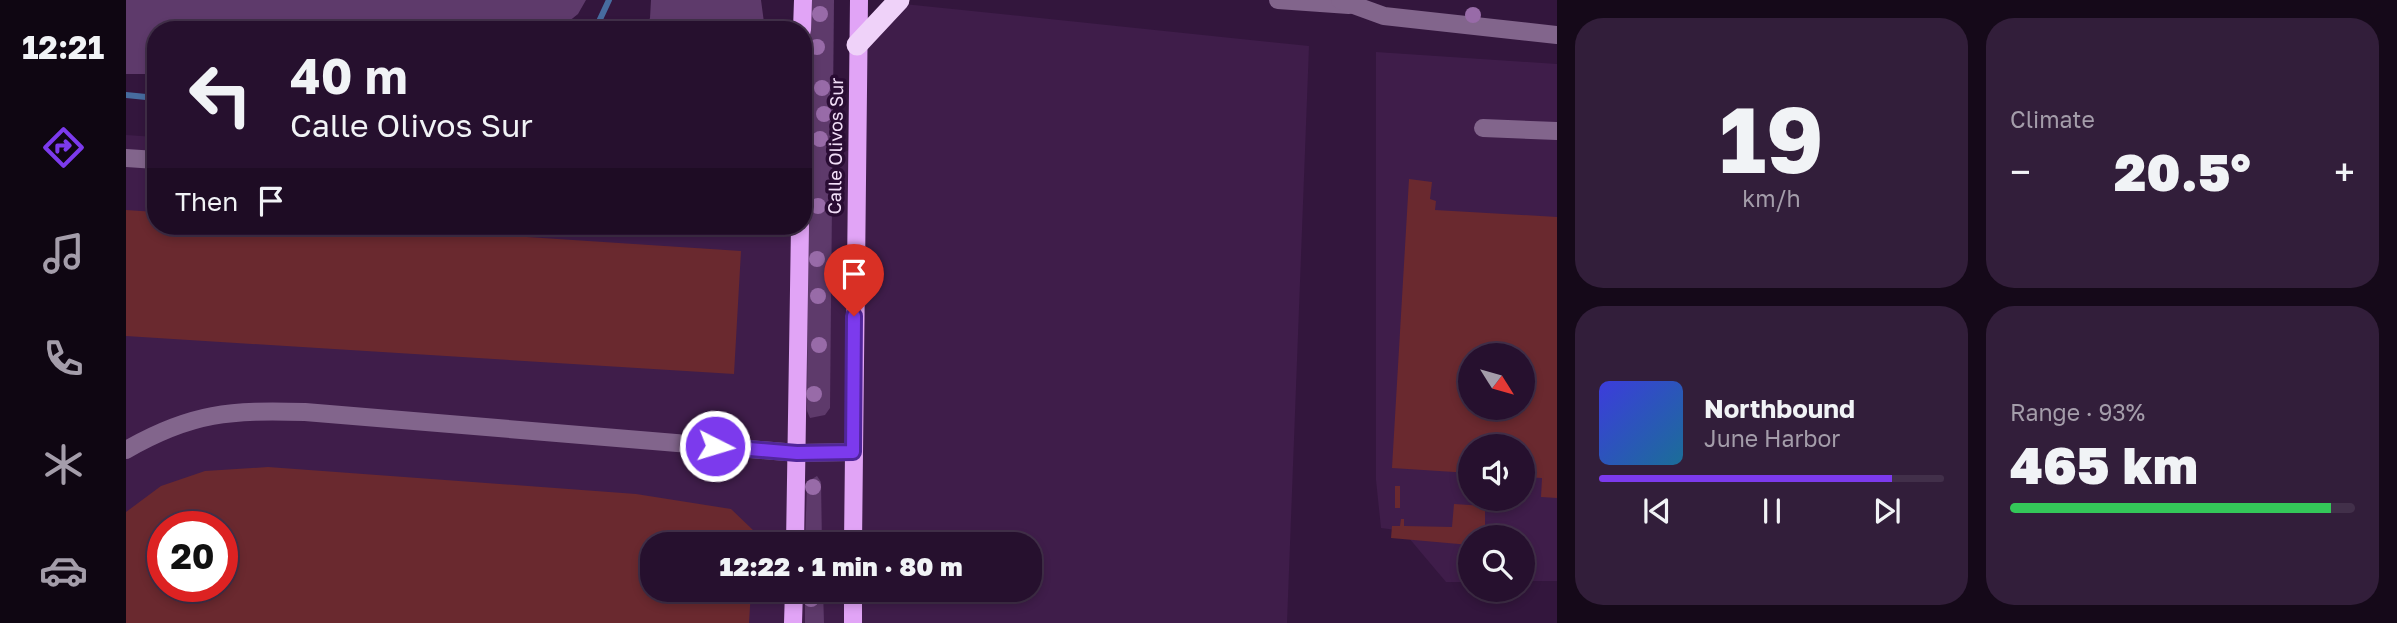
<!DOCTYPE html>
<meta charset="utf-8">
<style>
body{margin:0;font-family:"Golos Text",sans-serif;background:#321e3a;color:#f1f3f6;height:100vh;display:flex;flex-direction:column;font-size:26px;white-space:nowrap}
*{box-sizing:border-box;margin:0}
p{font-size:23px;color:#a49daa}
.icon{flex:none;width:38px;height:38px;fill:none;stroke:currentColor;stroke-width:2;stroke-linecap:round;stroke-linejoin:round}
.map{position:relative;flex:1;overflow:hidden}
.sheet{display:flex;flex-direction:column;gap:18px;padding:18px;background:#150919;width:840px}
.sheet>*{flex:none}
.banner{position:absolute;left:21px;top:21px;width:665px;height:214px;border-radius:28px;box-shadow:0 4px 10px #0003,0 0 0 2px #42304a;background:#26102e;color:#f1f3f6;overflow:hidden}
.needle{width:46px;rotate:127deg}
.tools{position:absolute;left:1332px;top:343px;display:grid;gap:14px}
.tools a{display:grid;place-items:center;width:77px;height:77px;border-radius:50%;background:#26102e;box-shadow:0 4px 10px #0003,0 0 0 2px #42304a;font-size:35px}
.speed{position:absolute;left:21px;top:511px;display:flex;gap:14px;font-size:35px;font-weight:700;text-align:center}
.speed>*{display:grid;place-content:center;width:91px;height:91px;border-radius:50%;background:#26102e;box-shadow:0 4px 10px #0003,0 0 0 2px #42304a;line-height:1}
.speed .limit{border:10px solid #d22;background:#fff;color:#111}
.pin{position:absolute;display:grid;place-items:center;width:60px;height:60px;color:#fff;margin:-72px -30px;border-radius:50% 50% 50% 0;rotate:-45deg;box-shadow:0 0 7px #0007}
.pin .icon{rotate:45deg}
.me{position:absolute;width:77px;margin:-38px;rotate:95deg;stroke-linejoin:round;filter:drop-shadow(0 0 5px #0008)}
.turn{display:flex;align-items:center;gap:24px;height:147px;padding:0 28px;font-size:32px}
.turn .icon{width:91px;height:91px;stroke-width:2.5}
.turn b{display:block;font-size:49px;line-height:60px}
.then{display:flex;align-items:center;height:66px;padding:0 28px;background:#0003;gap:14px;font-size:26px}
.big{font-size:52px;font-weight:800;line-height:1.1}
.sheet .card{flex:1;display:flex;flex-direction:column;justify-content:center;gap:10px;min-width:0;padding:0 24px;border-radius:28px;background:#321e3a}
.sheet .dial{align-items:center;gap:0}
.dial b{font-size:91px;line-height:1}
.song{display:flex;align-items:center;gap:21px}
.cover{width:84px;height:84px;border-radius:10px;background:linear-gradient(135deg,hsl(240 70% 55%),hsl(200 70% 35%))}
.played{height:7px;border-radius:4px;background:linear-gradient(90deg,#7c3aed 85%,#42304a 85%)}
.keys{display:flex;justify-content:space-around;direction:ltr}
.heat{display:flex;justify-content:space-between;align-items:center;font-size:38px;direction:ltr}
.charge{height:10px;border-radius:5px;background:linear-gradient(90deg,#34c759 93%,#42304a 0)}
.sheet .tiles{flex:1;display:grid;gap:18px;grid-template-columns:repeat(2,1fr)}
.trip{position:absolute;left:514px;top:532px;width:402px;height:70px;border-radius:28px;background:#26102e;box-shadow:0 4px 10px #0003,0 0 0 2px #42304a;font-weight:800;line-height:70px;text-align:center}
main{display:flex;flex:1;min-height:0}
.tab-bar{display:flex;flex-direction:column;width:126px;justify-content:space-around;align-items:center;background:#0f0612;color:#a49daa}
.tab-bar .icon{width:49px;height:49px}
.tab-bar .current{color:#7c3aed}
.tab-bar b{font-size:32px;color:#f1f3f6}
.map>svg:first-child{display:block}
.built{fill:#3f1d4a;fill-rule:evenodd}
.green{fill:#5e3a6b}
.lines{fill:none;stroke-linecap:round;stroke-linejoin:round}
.stream{stroke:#476c9f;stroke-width:6}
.building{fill:#6a292f;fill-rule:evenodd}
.minor{stroke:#82658c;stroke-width:18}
.major{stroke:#e1a4f6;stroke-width:18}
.highway{stroke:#efd2f9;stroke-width:21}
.tree{fill:#986ba8}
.route-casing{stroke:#51269a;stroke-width:18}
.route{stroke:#7c3aed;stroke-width:12}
.labels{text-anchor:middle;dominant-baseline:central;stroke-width:7;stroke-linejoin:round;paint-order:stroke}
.street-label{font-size:18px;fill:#f2dff8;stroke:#290c33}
</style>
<main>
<nav class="tab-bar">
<b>12:21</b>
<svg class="icon current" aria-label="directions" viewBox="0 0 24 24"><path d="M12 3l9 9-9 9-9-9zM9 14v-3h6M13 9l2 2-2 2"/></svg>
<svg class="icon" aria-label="music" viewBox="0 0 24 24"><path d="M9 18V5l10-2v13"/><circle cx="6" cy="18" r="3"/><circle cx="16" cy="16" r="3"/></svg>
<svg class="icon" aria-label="phone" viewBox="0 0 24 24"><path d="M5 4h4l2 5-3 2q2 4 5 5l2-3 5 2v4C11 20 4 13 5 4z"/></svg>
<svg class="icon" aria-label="climate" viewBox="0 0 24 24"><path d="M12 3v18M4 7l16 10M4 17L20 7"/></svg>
<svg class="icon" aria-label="car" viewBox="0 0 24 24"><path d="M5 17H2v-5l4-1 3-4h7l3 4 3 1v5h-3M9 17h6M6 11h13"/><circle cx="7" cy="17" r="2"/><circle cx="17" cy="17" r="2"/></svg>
</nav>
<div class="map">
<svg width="1431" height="623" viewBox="0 0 1431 623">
<rect width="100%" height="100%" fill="#33163d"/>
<!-- built -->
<g class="built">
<path d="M778,4L1183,46L1161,623H0V135L30,137V226H677V167L726,149L730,59ZM37,527H96V586H37ZM527,544H905V590H527Z"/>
<path d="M1250,52L1431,64V581H1397L1396,537H1344V582H1320L1277,531L1255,528L1250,480ZM1344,355H1396V408H1344ZM1344,446H1396V499H1344Z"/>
</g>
<!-- green -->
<g class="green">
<polygon points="0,0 460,0 452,14 432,30 30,30 30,74 0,74"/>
<polygon points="525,0 635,0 639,30 518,30 524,18"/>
<polygon points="683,0 708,0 704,408 699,415 684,418 681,411"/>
<polygon points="691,476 695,482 696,544 679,544 681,482"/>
<polygon points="679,590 697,590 698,623 679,623"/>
</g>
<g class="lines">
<!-- stream -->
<g class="stream">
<polyline points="469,30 483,0"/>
<polyline points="0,95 30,98"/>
</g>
</g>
<!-- building -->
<g class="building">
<path d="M1283,179L1306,182L1304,199L1310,201L1309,210L1431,217V498L1415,497L1416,478L1396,477V446H1344V473L1266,468ZM1344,355H1396V408H1344Z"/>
<polygon points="0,210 30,212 30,226 234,226 615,251 608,374 0,336"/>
<path d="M142,467L510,494L605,509L628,531L627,544H527V590H625L623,623H0V512L35,486L79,471ZM37,527H96V586H37Z"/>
<rect x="1269" y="486" width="5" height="22"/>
<polygon points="1328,504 1359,506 1359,537 1344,537 1344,545 1265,538 1266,526 1274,526 1275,519 1278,519 1278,526 1326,527"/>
</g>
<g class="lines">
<!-- minor -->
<g class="minor">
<polyline points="1152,0 1223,5"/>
<polyline points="1214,0 1258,16 1431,35"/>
<polyline points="1357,128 1431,131"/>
<polyline points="0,158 30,160"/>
<path d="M0,450C66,412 105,410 179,412L671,453L727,452"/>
</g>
<!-- major -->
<g class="major">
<polyline points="676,30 677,0"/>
<polyline points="669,544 674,226"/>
<polyline points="727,544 733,0"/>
<polyline points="667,623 668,590"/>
<polyline points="727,623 727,590"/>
</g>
<!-- highway -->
<polyline class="highway" points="731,45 773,0"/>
</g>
<!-- trees -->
<g class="tree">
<circle cx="694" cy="14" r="8"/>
<circle cx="1347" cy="15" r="8"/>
<circle cx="691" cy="47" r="8"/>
<circle cx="696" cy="88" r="8"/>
<circle cx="698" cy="114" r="8"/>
<circle cx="694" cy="139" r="8"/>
<circle cx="692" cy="206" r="8"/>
<circle cx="691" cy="259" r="8"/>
<circle cx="692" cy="296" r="8"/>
<circle cx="693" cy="345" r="8"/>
<circle cx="688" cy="394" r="8"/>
<circle cx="687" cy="487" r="8"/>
<circle cx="685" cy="599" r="8"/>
</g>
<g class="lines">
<defs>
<polyline id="route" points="589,446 671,453 727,452 728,316"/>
</defs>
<!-- route casing -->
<use href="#route" class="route-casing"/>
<!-- route -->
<use href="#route" class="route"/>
</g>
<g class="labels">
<!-- street labels -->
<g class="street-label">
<text transform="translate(709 146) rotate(-89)">Calle Olivos Sur</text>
</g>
</g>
</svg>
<div class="tools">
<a><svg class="needle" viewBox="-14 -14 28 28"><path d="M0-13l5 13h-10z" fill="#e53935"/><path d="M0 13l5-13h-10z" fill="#a49daa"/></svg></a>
<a><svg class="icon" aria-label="sound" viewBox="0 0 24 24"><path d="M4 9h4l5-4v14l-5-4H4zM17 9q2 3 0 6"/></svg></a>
<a><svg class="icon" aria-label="search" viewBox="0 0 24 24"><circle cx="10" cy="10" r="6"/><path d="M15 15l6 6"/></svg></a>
</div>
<div class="speed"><div class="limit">20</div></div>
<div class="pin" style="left:728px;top:316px;background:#d93025"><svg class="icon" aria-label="arrive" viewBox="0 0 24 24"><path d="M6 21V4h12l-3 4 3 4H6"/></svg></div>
<svg class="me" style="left:589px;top:446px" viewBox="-20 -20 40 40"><circle r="17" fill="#7c3aed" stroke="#fff" stroke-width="3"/><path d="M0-11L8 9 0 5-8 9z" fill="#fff"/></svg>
<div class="trip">12:22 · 1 min · 80 m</div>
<div class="banner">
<div class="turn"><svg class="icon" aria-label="left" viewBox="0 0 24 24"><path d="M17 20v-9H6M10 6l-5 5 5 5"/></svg><div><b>40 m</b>Calle Olivos Sur</div></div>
<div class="then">Then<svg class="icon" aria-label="arrive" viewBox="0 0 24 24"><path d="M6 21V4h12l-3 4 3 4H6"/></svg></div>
</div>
</div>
<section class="sheet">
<div class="tiles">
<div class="card dial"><b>19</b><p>km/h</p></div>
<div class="card"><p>Climate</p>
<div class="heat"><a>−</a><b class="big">20.5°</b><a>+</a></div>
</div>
<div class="card">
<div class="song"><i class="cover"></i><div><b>Northbound</b><p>June Harbor</p></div></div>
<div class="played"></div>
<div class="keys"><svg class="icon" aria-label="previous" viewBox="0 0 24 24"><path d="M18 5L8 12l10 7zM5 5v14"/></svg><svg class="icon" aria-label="pause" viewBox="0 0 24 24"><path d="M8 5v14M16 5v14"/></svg><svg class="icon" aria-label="next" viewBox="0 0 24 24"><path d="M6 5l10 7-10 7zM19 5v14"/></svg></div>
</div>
<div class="card"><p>Range · 93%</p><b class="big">465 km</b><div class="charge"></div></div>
</div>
</section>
</main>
